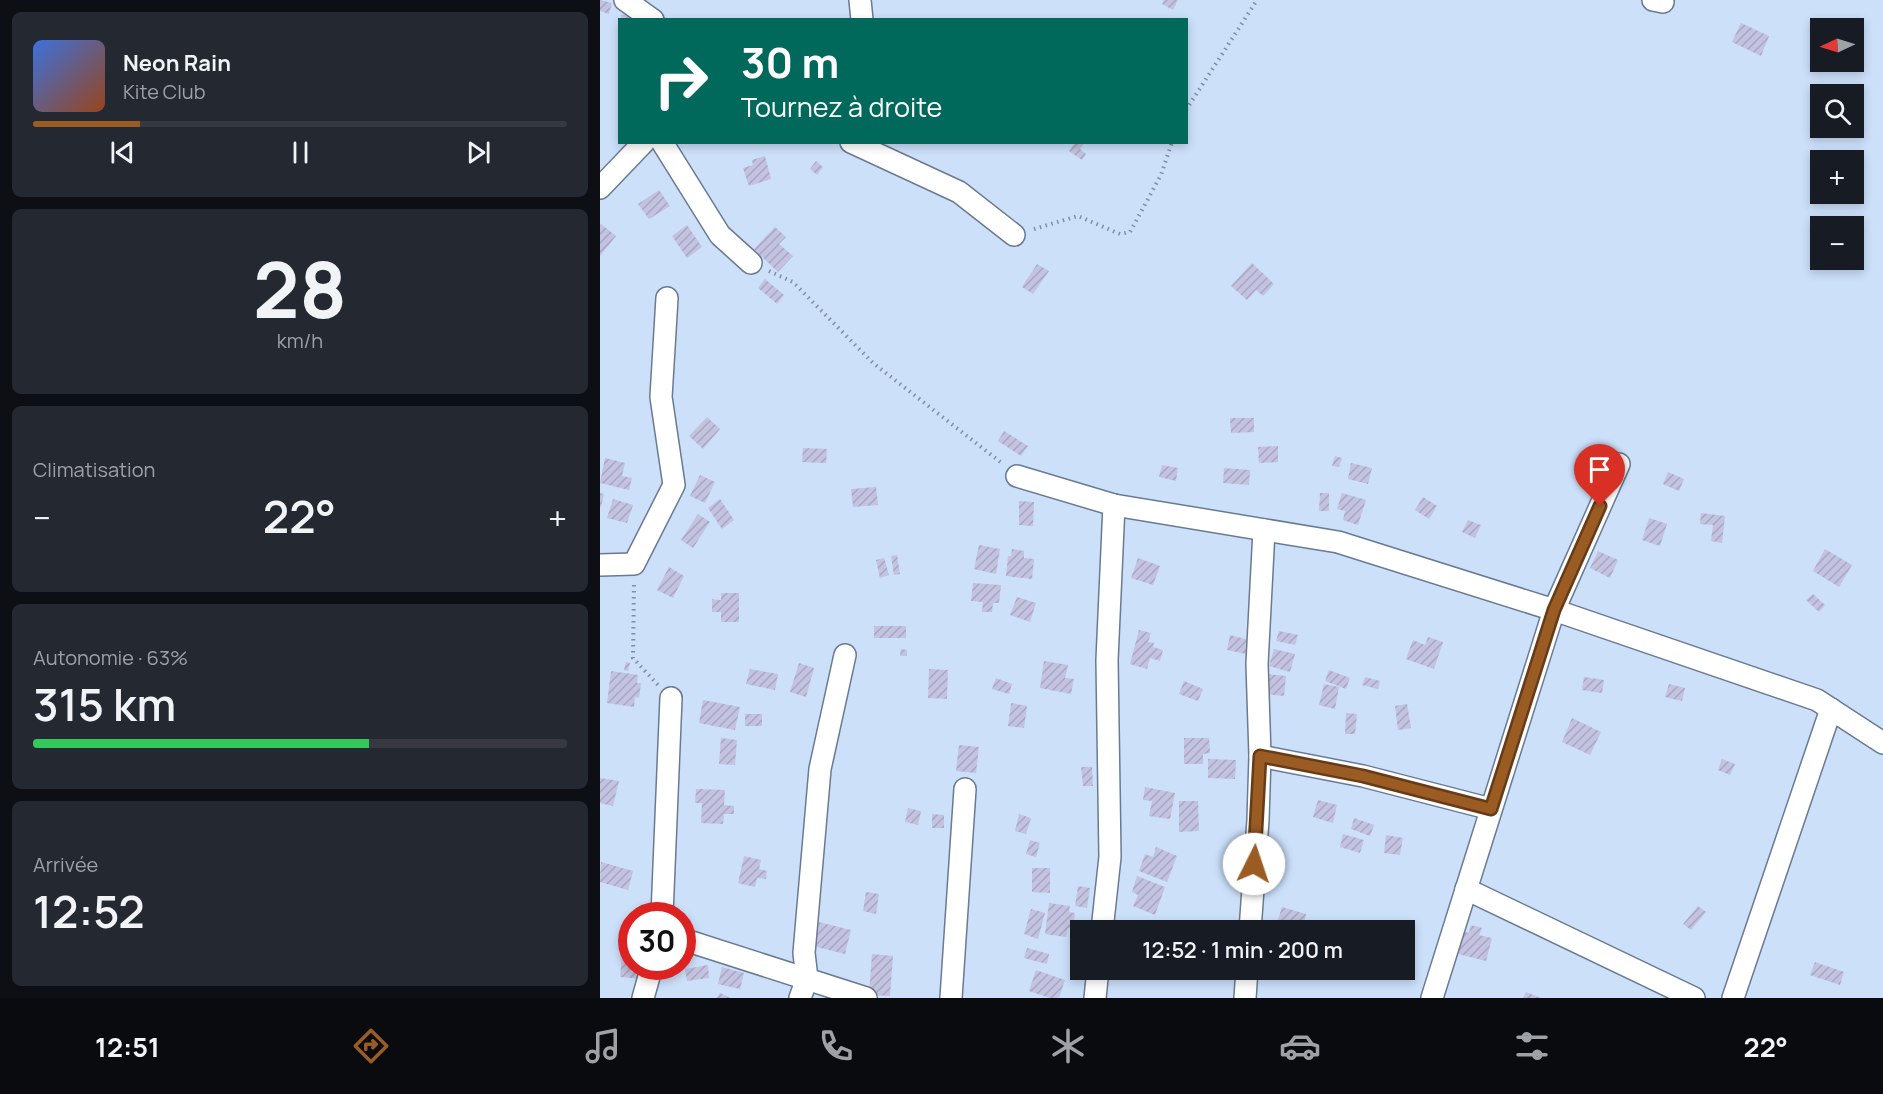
<!DOCTYPE html>
<html lang="fr">
<meta charset="utf-8">
<style>
body{margin:0;font-family:Manrope,sans-serif;background:#242831;color:#f1f3f6;height:100vh;display:flex;flex-direction:column;font-size:22px;white-space:nowrap}
*{box-sizing:border-box;margin:0}
p{font-size:20px;color:#9ea1a6}
.icon{flex:none;width:33px;height:33px;fill:none;stroke:currentColor;stroke-width:2;stroke-linecap:round;stroke-linejoin:round}
.map{position:relative;flex:1;overflow:hidden}
.details{display:flex;flex-direction:column;gap:12px;padding:12px;background:#0d0f14;width:600px}
.details>*{flex:none}
.guide{position:absolute;left:18px;top:18px;width:570px;height:126px;border-radius:0px;box-shadow:0 3px 9px #0003;background:#00695c;color:#fff;overflow:hidden}
.needle{width:39px;rotate:266deg}
.tools{position:absolute;left:1210px;top:18px;display:grid;gap:12px}
.tools a{display:grid;place-items:center;width:54px;height:54px;border-radius:0px;background:#171b24;box-shadow:0 3px 9px #0003;font-size:30px}
.speed{position:absolute;left:18px;top:902px;display:flex;gap:12px;font-size:30px;font-weight:700;text-align:center}
.speed>*{display:grid;place-content:center;width:78px;height:78px;border-radius:50%;background:#171b24;box-shadow:0 3px 9px #0003;line-height:1}
.speed .limit{border:9px solid #d22;background:#fff;color:#111}
.pin{position:absolute;display:grid;place-items:center;width:51px;height:51px;color:#fff;margin:-62px -26px;border-radius:50% 50% 50% 0;rotate:-45deg;box-shadow:0 0 6px #0007}
.pin .icon{rotate:45deg}
.me{position:absolute;width:66px;margin:-33px;rotate:4deg;stroke-linejoin:round;filter:drop-shadow(0 0 4px #0008)}
.turn{display:flex;align-items:center;gap:21px;height:126px;padding:0 24px;font-size:27px}
.turn .icon{width:78px;height:78px;stroke-width:2.5}
.turn b{display:block;font-size:42px;line-height:51px}
.big{font-size:45px;font-weight:600;line-height:1.1}
.details .widget{flex:1;display:flex;flex-direction:column;justify-content:center;gap:9px;min-width:0;padding:0 21px;border-radius:9px;background:#242831}
.details .dial{align-items:center;gap:0}
.dial b{font-size:78px;line-height:1}
.song{display:flex;align-items:center;gap:18px}
.cover{width:72px;height:72px;border-radius:9px;background:linear-gradient(135deg,hsl(220 70% 55%),hsl(20 70% 35%))}
.played{height:6px;border-radius:3px;background:linear-gradient(90deg,#9b5c24 20%,#363941 20%)}
.keys{display:flex;justify-content:space-around;direction:ltr}
.heat{display:flex;justify-content:space-between;align-items:center;font-size:33px;direction:ltr}
.charge{height:9px;border-radius:4px;background:linear-gradient(90deg,#34c759 63%,#363941 0)}
.trip{position:absolute;left:470px;top:920px;width:345px;height:60px;border-radius:0px;background:#171b24;box-shadow:0 3px 9px #0003;font-weight:600;line-height:60px;text-align:center}
.tabs{display:flex;height:96px;justify-content:space-around;align-items:center;background:#090b0e;color:#9ea1a6}
.tabs .icon{width:42px;height:42px}
.tabs .active{color:#9b5c24}
.tabs b{font-size:27px;color:#f1f3f6}
main{display:flex;flex:1;min-height:0}
.map>svg:first-child{display:block}
.building{fill:url(#building-hatch)}
.lines{fill:none;stroke-linecap:round;stroke-linejoin:round}
.street-casing{stroke:#697a92;stroke-width:24}
.path{stroke:#818fa2;stroke-width:4;stroke-dasharray:1.5 4.5;stroke-linecap:butt}
.street{stroke:#fff;stroke-width:21}
.route-casing{stroke:#653c17;stroke-width:15}
.route{stroke:#9b5c24;stroke-width:10}
</style>
<main>
<section class="details">
<div class="widget">
<div class="song"><i class="cover"></i><div><b>Neon Rain</b><p>Kite Club</p></div></div>
<div class="played"></div>
<div class="keys"><svg class="icon" aria-label="previous" viewBox="0 0 24 24"><path d="M18 5L8 12l10 7zM5 5v14"/></svg><svg class="icon" aria-label="pause" viewBox="0 0 24 24"><path d="M8 5v14M16 5v14"/></svg><svg class="icon" aria-label="next" viewBox="0 0 24 24"><path d="M6 5l10 7-10 7zM19 5v14"/></svg></div>
</div>
<div class="widget dial"><b>28</b><p>km/h</p></div>
<div class="widget"><p>Climatisation</p>
<div class="heat"><a>−</a><b class="big">22°</b><a>+</a></div>
</div>
<div class="widget"><p>Autonomie · 63%</p><b class="big">315 km</b><div class="charge"></div></div>
<div class="widget"><p>Arrivée</p><b class="big">12:52</b></div>
</section>
<div class="map">
<svg width="1283" height="998" viewBox="0 0 1283 998">
<defs>
<pattern id="building-hatch" width="6" height="6" patternUnits="userSpaceOnUse" patternTransform="scale(1.5)"><rect width="6" height="6" fill="#c3c2e0"/><path d="M-1 1l2-2M0 6l6-6M5 7l2-2" fill="none" stroke="#a8a7c1"/></pattern>
</defs>
<rect width="100%" height="100%" fill="#cce0fa"/>
<!-- building -->
<g class="building">
<polygon points="0,0 12,3 9,14 0,11"/>
<polygon points="564,0 578,0 573,10 562,4"/>
<polygon points="30,13 32,20 22,20 21,15"/>
<polygon points="1141,23 1169,36 1161,56 1132,42"/>
<polygon points="475,142 485,142 480,149 486,154 482,160 469,151"/>
<polygon points="165,156 171,179 149,186 143,168 153,165 152,160"/>
<polygon points="216,161 223,167 217,175 210,169"/>
<polygon points="59,190 70,206 49,219 38,204"/>
<polygon points="1,224 16,236 0,256 0,226"/>
<polygon points="87,225 102,247 87,258 72,236"/>
<polygon points="175,227 186,237 179,244 193,256 178,272 154,249"/>
<polygon points="652,263 674,284 663,296 656,290 647,300 631,286"/>
<polygon points="437,264 449,271 433,294 422,287"/>
<polygon points="165,279 184,295 177,304 158,288"/>
<polygon points="107,417 120,429 103,449 89,436"/>
<polygon points="630,418 654,418 654,432 631,433"/>
<polygon points="404,431 428,446 421,456 398,441"/>
<polygon points="678,446 678,462 659,463 658,447"/>
<polygon points="203,448 227,449 226,463 202,462"/>
<polygon points="735,456 742,458 739,467 732,466"/>
<polygon points="5,458 25,463 22,476 32,478 29,490 0,483"/>
<polygon points="751,463 772,468 768,484 748,479"/>
<polygon points="562,465 578,468 576,481 559,477"/>
<polygon points="624,468 650,470 649,485 623,483"/>
<polygon points="1068,472 1084,479 1079,491 1063,484"/>
<polygon points="100,475 115,482 105,503 90,496"/>
<polygon points="276,487 278,505 253,507 251,489"/>
<polygon points="0,493 4,494 1,507 0,507"/>
<polygon points="720,493 729,493 729,511 719,511"/>
<polygon points="742,493 766,500 758,525 743,520 745,511 737,509"/>
<polygon points="823,497 837,506 829,519 815,510"/>
<polygon points="13,499 33,505 27,523 7,518"/>
<polygon points="120,499 134,520 122,529 108,508"/>
<polygon points="419,501 434,502 433,526 419,525"/>
<polygon points="1101,513 1125,516 1122,543 1111,541 1113,525 1100,524"/>
<polygon points="98,514 110,522 93,548 81,540"/>
<polygon points="1049,518 1067,524 1060,546 1042,540"/>
<polygon points="868,520 881,525 875,538 862,532"/>
<polygon points="379,545 400,549 396,574 374,569"/>
<polygon points="412,549 424,551 424,558 434,559 432,579 406,576 408,556 411,556"/>
<polygon points="1225,549 1252,565 1239,587 1213,571"/>
<polygon points="998,551 1018,560 1010,578 990,568"/>
<polygon points="297,555 300,574 294,575 291,556"/>
<polygon points="284,558 289,575 280,578 276,560"/>
<polygon points="538,558 560,566 553,585 531,578"/>
<polygon points="69,567 84,576 73,598 57,590"/>
<polygon points="373,583 401,585 399,603 393,603 392,612 382,612 383,602 371,601"/>
<polygon points="121,593 139,593 139,622 121,622 121,612 112,612 112,599 121,600"/>
<polygon points="1213,594 1225,605 1219,612 1206,600"/>
<polygon points="417,597 436,603 430,622 410,615"/>
<rect x="274" y="626" width="32" height="12"/>
<polygon points="539,630 551,633 548,642 554,643 553,647 563,650 560,661 550,658 547,669 530,664"/>
<polygon points="679,631 698,635 695,645 676,641"/>
<polygon points="630,635 649,640 646,654 627,650"/>
<polygon points="828,637 843,642 834,669 806,659 813,640 825,645"/>
<polygon points="301,649 307,650 307,656 300,656"/>
<polygon points="674,649 695,654 690,672 669,666"/>
<polygon points="444,661 468,665 465,678 474,679 471,694 440,688"/>
<polygon points="26,662 30,663 28,671 24,670"/>
<polygon points="199,663 214,668 206,697 190,692"/>
<polygon points="150,669 178,674 175,690 146,684"/>
<polygon points="329,669 348,670 347,699 328,698"/>
<polygon points="729,670 750,678 746,689 725,681"/>
<polygon points="11,671 38,675 37,683 41,683 39,698 35,697 34,707 7,703"/>
<polygon points="667,674 686,676 684,696 664,694"/>
<polygon points="765,677 780,681 778,689 762,685"/>
<polygon points="984,677 1004,680 1002,693 982,690"/>
<polygon points="396,678 412,684 409,694 392,689"/>
<polygon points="584,681 603,689 598,701 579,694"/>
<polygon points="724,684 739,687 735,709 719,705"/>
<polygon points="1069,684 1085,688 1082,701 1065,697"/>
<polygon points="103,700 140,707 135,730 99,723"/>
<polygon points="411,703 427,706 424,728 408,726"/>
<polygon points="807,704 811,728 798,730 795,706"/>
<polygon points="746,713 757,714 755,734 745,734"/>
<rect x="145" y="714" width="17" height="12"/>
<polygon points="972,718 1001,732 990,755 962,742"/>
<polygon points="121,738 137,740 135,765 119,764"/>
<polygon points="584,738 609,738 610,753 603,754 603,764 584,764"/>
<polygon points="359,745 379,747 376,773 356,771"/>
<polygon points="608,759 636,760 635,779 608,778"/>
<polygon points="1122,759 1135,764 1130,775 1118,770"/>
<polygon points="481,767 492,767 493,786 483,786"/>
<polygon points="0,778 19,781 13,806 0,803"/>
<polygon points="545,787 575,793 570,819 549,816 552,801 543,800"/>
<polygon points="96,789 125,790 124,805 134,806 134,814 124,814 123,824 101,823 102,803 95,803"/>
<polygon points="718,800 737,805 733,823 713,817"/>
<polygon points="579,801 598,801 599,831 579,832"/>
<polygon points="308,808 321,811 318,825 305,822"/>
<polygon points="332,814 344,815 344,828 332,828"/>
<polygon points="419,814 431,818 426,834 415,831"/>
<polygon points="754,818 774,825 770,836 751,829"/>
<polygon points="743,834 764,840 760,853 740,847"/>
<polygon points="786,835 803,838 800,855 784,853"/>
<polygon points="430,840 440,843 436,857 426,854"/>
<polygon points="556,847 577,856 567,882 539,871 545,854 553,857"/>
<polygon points="144,856 161,860 159,869 167,871 166,879 157,878 155,887 138,883"/>
<polygon points="1,862 33,871 28,890 0,882"/>
<polygon points="432,868 450,868 450,893 432,892"/>
<polygon points="537,876 565,887 555,915 533,906 538,895 532,892"/>
<polygon points="478,886 490,888 487,908 475,906"/>
<polygon points="266,892 279,894 276,914 263,911"/>
<polygon points="449,903 470,906 469,912 475,913 473,929 468,928 466,937 445,934"/>
<polygon points="1098,906 1106,912 1091,930 1083,924"/>
<polygon points="682,907 706,914 703,927 678,920"/>
<polygon points="431,909 445,913 438,939 424,934"/>
<polygon points="219,922 251,930 245,954 213,946"/>
<polygon points="569,923 575,925 574,930 568,930"/>
<polygon points="871,925 882,928 879,935 892,938 886,961 855,953 860,930 869,933"/>
<polygon points="427,948 449,954 447,964 424,958"/>
<polygon points="272,954 293,956 290,996 269,995"/>
<polygon points="22,957 32,958 32,966 45,966 44,979 20,977"/>
<polygon points="1215,962 1244,972 1240,985 1210,975"/>
<polygon points="108,965 109,978 87,981 85,969"/>
<polygon points="122,967 144,973 140,989 118,984"/>
<polygon points="745,969 760,969 759,975 745,973"/>
<polygon points="436,970 465,980 459,998 450,998 429,991"/>
<polygon points="926,992 941,998 923,998"/>
<polygon points="120,993 131,998 117,998"/>
</g>
<g class="lines">
<defs>
<g id="street">
<polyline points="25,0 53,20"/>
<polyline points="260,0 262,20"/>
<polyline points="1053,0 1063,2"/>
<polyline points="62,142 120,235 151,263"/>
<polyline points="251,142 359,192 414,235"/>
<polyline points="0,188 44,142"/>
<polyline points="417,476 514,505 738,542 954,610 1217,700 1283,743"/>
<polyline points="0,565 34,564 74,485 61,397 67,298"/>
<polyline points="660,756 763,776 891,809"/>
<polyline points="866,889 1094,998"/>
<polyline points="62,915 71,698"/>
<polyline points="502,930 510,857 507,660 514,505"/>
<polyline points="650,930 658,820 660,756 657,664 664,530"/>
<polyline points="82,939 266,998"/>
<polyline points="43,998 52,966"/>
<polyline points="200,998 207,979 204,953 220,769 245,655"/>
<polyline points="351,998 365,789"/>
<polyline points="495,998 498,969"/>
<polyline points="645,998 647,969"/>
<polyline points="832,998 954,610 1019,464"/>
<polyline points="1133,998 1231,709"/>
</g>
</defs>
<!-- street casing -->
<use href="#street" class="street-casing"/>
<!-- path -->
<g class="path">
<polyline points="586,110 657,0"/>
<polyline points="434,229 478,216 520,234 530,232 561,175 572,142"/>
<polyline points="169,271 193,282 273,363 403,464"/>
<polyline points="34,585 33,658 58,685"/>
</g>
<!-- street -->
<use href="#street" class="street"/>
</g>
<g class="lines">
<defs>
<polyline id="route" points="654,864 660,756 763,776 891,809 954,610 1000,506"/>
</defs>
<!-- route casing -->
<use href="#route" class="route-casing"/>
<!-- route -->
<use href="#route" class="route"/>
</g>
</svg>
<div class="tools">
<a><svg class="needle" viewBox="-14 -14 28 28"><path d="M0-13l5 13h-10z" fill="#e53935"/><path d="M0 13l5-13h-10z" fill="#9ea1a6"/></svg></a>
<a><svg class="icon" aria-label="search" viewBox="0 0 24 24"><circle cx="10" cy="10" r="6"/><path d="M15 15l6 6"/></svg></a>
<a>+</a>
<a>−</a>
</div>
<div class="speed"><div class="limit">30</div></div>
<div class="pin" style="left:1000px;top:506px;background:#d93025"><svg class="icon" aria-label="arrive" viewBox="0 0 24 24"><path d="M6 21V4h12l-3 4 3 4H6"/></svg></div>
<svg class="me" style="left:654px;top:864px" viewBox="-20 -20 40 40"><circle r="19" fill="#fff"/><path d="M0-13L10 11 0 6-10 11z" fill="#9b5c24"/></svg>
<div class="trip">12:52 · 1 min · 200 m</div>
<div class="guide">
<div class="turn"><svg class="icon" aria-label="right" viewBox="0 0 24 24"><path d="M7 20v-9h11M14 6l5 5-5 5"/></svg><div><b>30 m</b>Tournez à droite</div></div>
</div>
</div>
</main>
<nav class="tabs">
<b>12:51</b>
<svg class="icon active" aria-label="directions" viewBox="0 0 24 24"><path d="M12 3l9 9-9 9-9-9zM9 14v-3h6M13 9l2 2-2 2"/></svg>
<svg class="icon" aria-label="music" viewBox="0 0 24 24"><path d="M9 18V5l10-2v13"/><circle cx="6" cy="18" r="3"/><circle cx="16" cy="16" r="3"/></svg>
<svg class="icon" aria-label="phone" viewBox="0 0 24 24"><path d="M5 4h4l2 5-3 2q2 4 5 5l2-3 5 2v4C11 20 4 13 5 4z"/></svg>
<svg class="icon" aria-label="climate" viewBox="0 0 24 24"><path d="M12 3v18M4 7l16 10M4 17L20 7"/></svg>
<svg class="icon" aria-label="car" viewBox="0 0 24 24"><path d="M5 17H2v-5l4-1 3-4h7l3 4 3 1v5h-3M9 17h6M6 11h13"/><circle cx="7" cy="17" r="2"/><circle cx="17" cy="17" r="2"/></svg>
<svg class="icon" aria-label="filters" viewBox="0 0 24 24"><path d="M4 7h16M4 17h16"/><circle cx="9" cy="7" r="2"/><circle cx="15" cy="17" r="2"/></svg>
<b>22°</b>
</nav>
